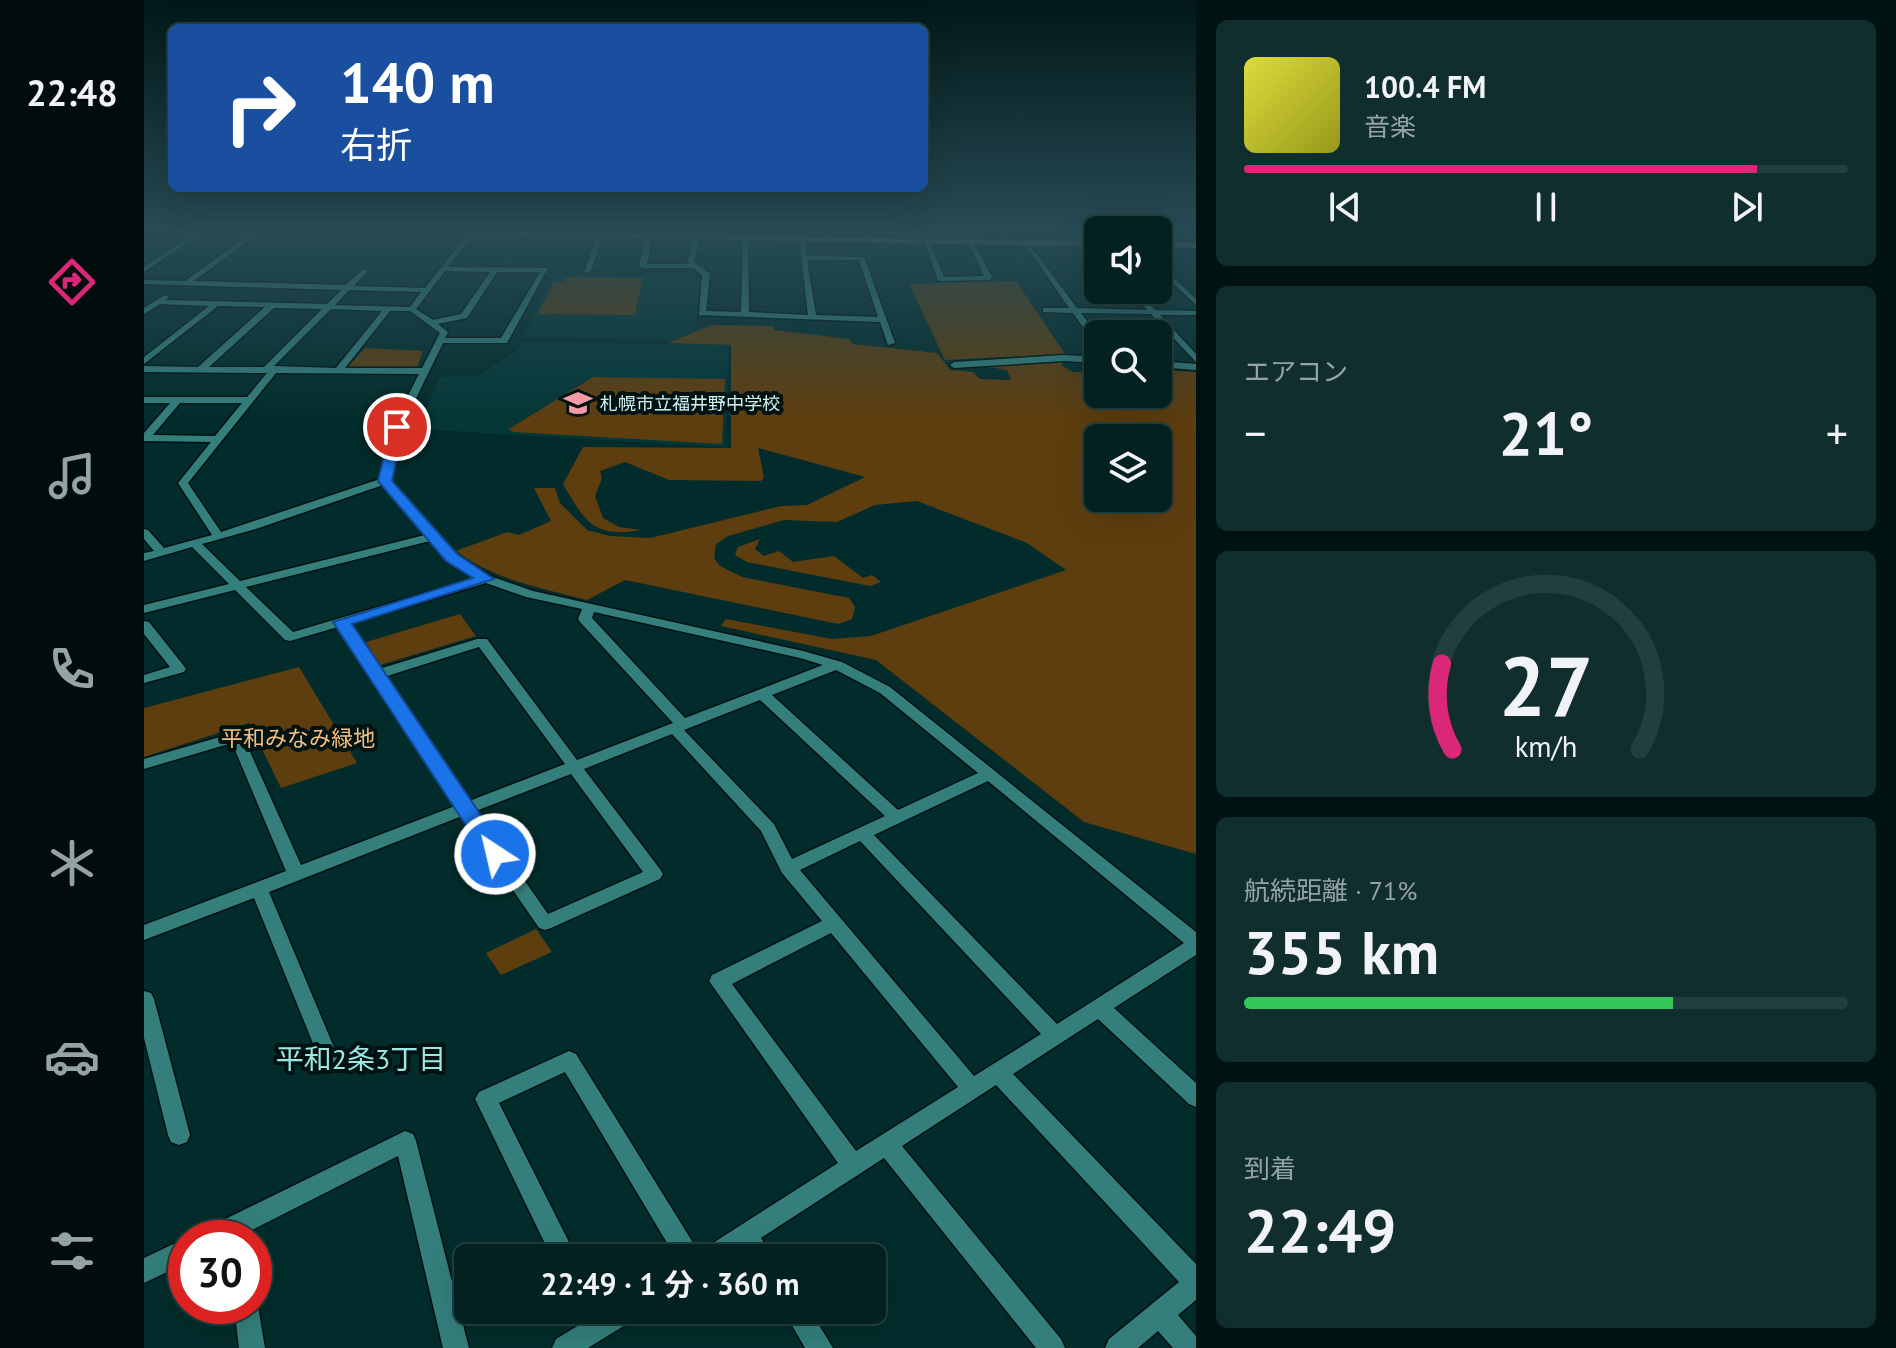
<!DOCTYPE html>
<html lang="ja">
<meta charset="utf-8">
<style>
body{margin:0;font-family:"PT Sans","Noto Sans JP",sans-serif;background:#102e2d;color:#f1f3f6;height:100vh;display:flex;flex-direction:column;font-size:30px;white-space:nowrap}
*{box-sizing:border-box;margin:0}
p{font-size:26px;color:#96a3a5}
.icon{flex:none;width:44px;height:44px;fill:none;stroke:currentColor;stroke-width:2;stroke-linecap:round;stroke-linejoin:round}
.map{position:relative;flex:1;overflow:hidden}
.panel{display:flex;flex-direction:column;gap:20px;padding:20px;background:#011212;width:700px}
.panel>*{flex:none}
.top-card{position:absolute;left:24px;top:24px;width:760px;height:168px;border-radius:12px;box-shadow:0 8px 32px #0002,0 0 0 2px #233e3e;background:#1a4fa0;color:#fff;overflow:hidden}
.tools{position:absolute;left:940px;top:216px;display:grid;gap:16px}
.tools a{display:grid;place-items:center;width:88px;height:88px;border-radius:12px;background:#022120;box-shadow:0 8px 32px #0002,0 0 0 2px #233e3e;font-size:40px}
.speed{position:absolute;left:24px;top:1220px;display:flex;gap:16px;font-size:40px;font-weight:700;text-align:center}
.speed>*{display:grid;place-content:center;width:104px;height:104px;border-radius:50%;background:#022120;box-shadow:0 8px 32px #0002,0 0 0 2px #233e3e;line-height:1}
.speed .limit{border:12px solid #d22;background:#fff;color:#111}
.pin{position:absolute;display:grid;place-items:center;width:68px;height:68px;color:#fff;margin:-34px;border:4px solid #fff;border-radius:50%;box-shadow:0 2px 8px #0007}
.me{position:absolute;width:88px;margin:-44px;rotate:325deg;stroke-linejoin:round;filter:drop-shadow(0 0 6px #0008)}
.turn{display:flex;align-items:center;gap:28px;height:168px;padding:0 40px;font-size:36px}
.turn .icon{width:104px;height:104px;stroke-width:2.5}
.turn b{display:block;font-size:56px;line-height:68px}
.big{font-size:60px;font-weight:700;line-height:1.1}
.panel .widget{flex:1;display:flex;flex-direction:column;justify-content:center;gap:12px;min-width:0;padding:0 28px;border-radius:12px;background:#102e2d}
.panel .dial{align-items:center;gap:0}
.dial svg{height:208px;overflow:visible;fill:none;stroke:#233e3e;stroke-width:7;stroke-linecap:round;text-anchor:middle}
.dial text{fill:#f1f3f6;stroke:none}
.song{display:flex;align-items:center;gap:24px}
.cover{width:96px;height:96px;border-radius:12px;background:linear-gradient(135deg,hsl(60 70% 55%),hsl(60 70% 35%))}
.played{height:8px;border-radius:4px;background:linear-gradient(90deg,#db2777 85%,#233e3e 85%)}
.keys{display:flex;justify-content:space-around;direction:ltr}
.heat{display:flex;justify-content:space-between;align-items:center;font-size:44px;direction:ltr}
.charge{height:12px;border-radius:6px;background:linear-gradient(90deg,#34c759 71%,#233e3e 0)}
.trip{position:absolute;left:310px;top:1244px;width:432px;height:80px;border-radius:12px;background:#022120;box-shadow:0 8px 32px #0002,0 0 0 2px #233e3e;font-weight:700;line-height:80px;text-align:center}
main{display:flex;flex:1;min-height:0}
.tabs{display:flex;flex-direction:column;width:144px;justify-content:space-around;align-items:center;background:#010d0d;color:#96a3a5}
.tabs .icon{width:56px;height:56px}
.tabs .selected{color:#db2777}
.tabs b{font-size:36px;color:#f1f3f6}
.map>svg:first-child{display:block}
.built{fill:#043736}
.green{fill:#5e3e0e;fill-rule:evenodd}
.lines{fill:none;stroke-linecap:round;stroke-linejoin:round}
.street-casing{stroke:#001212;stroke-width:3}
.primary-casing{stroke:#001212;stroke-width:3}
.street{fill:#347f7c;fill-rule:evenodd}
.primary{fill:#9d7881;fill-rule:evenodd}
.route{fill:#1a73e8;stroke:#114b97;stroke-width:2}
.labels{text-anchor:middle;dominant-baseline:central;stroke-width:8;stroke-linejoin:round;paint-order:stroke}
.far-poi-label{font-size:18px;fill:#cff3f1;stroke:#001212;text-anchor:start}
.park-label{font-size:22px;fill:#f5c07e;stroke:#001212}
.near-neighbourhood-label{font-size:28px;fill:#9ce6e3;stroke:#001212}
</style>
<main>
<nav class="tabs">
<b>22:48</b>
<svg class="icon selected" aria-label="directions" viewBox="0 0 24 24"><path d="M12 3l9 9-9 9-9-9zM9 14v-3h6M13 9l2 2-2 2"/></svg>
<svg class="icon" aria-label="music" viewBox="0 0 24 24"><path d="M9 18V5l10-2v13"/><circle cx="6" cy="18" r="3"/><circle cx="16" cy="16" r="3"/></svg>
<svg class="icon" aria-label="phone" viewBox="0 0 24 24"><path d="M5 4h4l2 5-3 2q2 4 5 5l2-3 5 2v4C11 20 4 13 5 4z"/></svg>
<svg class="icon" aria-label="climate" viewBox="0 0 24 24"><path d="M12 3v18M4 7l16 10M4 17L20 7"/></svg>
<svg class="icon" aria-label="car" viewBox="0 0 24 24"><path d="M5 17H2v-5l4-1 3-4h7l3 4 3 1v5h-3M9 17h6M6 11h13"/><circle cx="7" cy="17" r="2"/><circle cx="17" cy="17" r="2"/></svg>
<svg class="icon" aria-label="filters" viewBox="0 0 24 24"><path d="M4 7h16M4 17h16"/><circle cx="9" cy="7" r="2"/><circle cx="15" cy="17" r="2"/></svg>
</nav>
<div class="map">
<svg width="1052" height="1348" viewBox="0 0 1052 1348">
<rect width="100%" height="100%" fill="#022c2b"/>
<!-- built -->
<g class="built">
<polygon points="410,275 557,278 550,340 380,337"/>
<polygon points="379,342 585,345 581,447 273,429 296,377 334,375 374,350"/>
</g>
<!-- green -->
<g class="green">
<polygon points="423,277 499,278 491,315 394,314 410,282 420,282"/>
<polygon points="872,281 921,354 801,360 765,284"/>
<path d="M567,325L629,326L631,330L705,339L709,344L793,353L806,370L829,372L836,379L867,380L863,370L833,365L922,360L917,365L929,372L954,373V394H1014V370L1052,372V854L940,822L732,660L577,626L582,619L688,639L727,636L922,570L883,543L773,501L731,505L693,522L640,520L584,536L572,544L570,558L576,566L598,577L705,598L711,607L708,619L694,624L481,580L443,600C397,588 351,580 312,551L363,532L375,535L407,521L390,488H411L416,503L443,530L466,536L506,538L637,506L663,505L721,477L614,448L620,478L617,481L525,480L481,462L456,471L458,478L451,496L459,518L475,527L497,530C449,539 440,520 419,484L439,447L587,448V345L524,343ZM954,438H1014V498H954Z"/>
<polygon points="221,348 279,351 273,368 204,367"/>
<polygon points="449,377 581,379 578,444 369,432 365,429"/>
<polygon points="616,539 611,549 620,556 635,551 649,562 690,556 719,578 728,575 737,582 726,586 603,562 591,555 594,547"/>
<polygon points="316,614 332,636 236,665 222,642"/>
<polygon points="155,667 213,763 137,788 105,723 0,757 0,708"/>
<polygon points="392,929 408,952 357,975 342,953"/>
</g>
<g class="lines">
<defs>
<g id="street">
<polygon points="52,232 59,232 0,272 0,267"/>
<path d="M109,232H116L50,281L201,285L220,269L224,271L210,286L281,288L325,232H331L304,267L404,268L363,343H299L258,427L246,481L311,555L346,576L389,591L659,651L698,662L746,687L1052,932V955L970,1008L1052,1083V1107L1045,1104L954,1019L869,1074L1052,1264V1300L1034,1315L1052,1336V1348H1029L1014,1331L994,1348H961L965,1339L1035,1282L852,1085L758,1146L917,1339L921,1348H892L740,1158L617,1238L628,1258H602L598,1251L587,1258H532L421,1072L355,1103L433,1258H408L331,1099L335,1092L425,1051L432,1054L556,1254L558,1250L694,1163L565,981L568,975L678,921L638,873L617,831L528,734L440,769L516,869L519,874L516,879L407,928L401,930L395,928L318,816L125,892L194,1057L191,1063L184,1066L177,1063L110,898L0,940V925L142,871L88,743L0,769V759L93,732L98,734L157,865L311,806L194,627L146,641L141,640L91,590L0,613V605L85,584L48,547L0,561V553L10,551L0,539V529L4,530L20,548L68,535L34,483L67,442L0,441V433L26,403H0V397H103L123,373L0,372V366L54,367L121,307L74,306L0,364V357L65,306L16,304L0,314V308L21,295L25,297L22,300L183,304L197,290L0,284V280L41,281ZM301,271L346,272L317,314L289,320L272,309ZM353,272H396L357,338H301L304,332L294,324L323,318ZM205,290L277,292L266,307L191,305ZM130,308L178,309L120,367H65ZM187,309L238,311L192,368L130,366ZM246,311H266L296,333L278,368H201ZM132,373L275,374L248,427L236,479L77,532L44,483ZM36,403H98L71,436L9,435ZM239,485L281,535L96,581L58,544L112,529ZM286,541L303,561L332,578L149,632L102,587ZM342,583L382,597L438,609L434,619L436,622L529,723L433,760L343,639H333L235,669L205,624ZM450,612L656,658L679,665L541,718L448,618ZM335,647L421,764L325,801L240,677ZM692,670L736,693L834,773L754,810L628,695ZM616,700L741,816L648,859L630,824L540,730ZM427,774L499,872L404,914L332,811ZM844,781L1040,943L913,1024L730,835ZM716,841L897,1034L830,1076L656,870ZM687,933L814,1087L712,1151L588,984Z"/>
<polygon points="454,232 460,232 447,271 440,273"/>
<path d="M503,232H509L503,264H543L551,232H557L550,262L566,274L562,311L597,312L599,237L604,238L605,312L664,315L655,238L660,239L663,256L720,257L751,343L744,345L736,322L555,315L558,275L549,268H499L495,266ZM663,260H715L734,317L672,315Z"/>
<polygon points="764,232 770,232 772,242 768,242"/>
<polygon points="926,232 933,232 942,244 938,244"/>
<polygon points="780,240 785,241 800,277 840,276 823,241 828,240 849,278 845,280 794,281"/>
<polygon points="879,241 883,241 933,308 1003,310 985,290 993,290 1011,310 1052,311 1052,315 1016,315 1052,354 1052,362 1007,314 937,313 954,336 954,345 951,344 929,313 899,312 899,308 925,308"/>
<polygon points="1014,263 1052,299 1052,305 1014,269"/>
<polygon points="920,355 954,357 954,363 920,361 810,368 806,365 810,362"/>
<polygon points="1014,361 1052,364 1052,370 1014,367"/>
<polygon points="0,621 5,622 40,666 42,669 40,672 0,683 0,675 26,667 0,634"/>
<polygon points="0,991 7,993 10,999 46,1135 43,1142 35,1145 27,1142 24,1135 0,1038"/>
<polygon points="261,1131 269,1134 272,1141 325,1348 299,1348 254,1156 92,1238 55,1238 59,1230"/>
<polygon points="42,1238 42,1263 0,1283 0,1258"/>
<polygon points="110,1297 114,1306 121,1348 95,1348 90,1306 110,1306"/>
<polygon points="435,1310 494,1310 491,1319 444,1348 408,1348 412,1339 440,1322"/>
<polygon points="639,1310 666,1310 689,1348 661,1348"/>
</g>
<g id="primary">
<polygon points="329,232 954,241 954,247 335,235"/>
<polygon points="1014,241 1052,242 1052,248 1014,247"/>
</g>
</defs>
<!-- street casing -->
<use href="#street" class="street-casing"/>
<!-- primary casing -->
<use href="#primary" class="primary-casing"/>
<!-- street -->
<use href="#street" class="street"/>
<!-- primary -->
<use href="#primary" class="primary"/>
</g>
<!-- sky -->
<linearGradient id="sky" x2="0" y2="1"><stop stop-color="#011818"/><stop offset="0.55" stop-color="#284b55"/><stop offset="1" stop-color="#284b55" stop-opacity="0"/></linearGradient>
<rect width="1052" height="421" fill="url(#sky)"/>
<!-- route -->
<polygon class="route" points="253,423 259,427 248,481 313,554 350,579 208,624 359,848 362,854 359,859 344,859 189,622 329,578 302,561 234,481 247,427"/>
<!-- icons -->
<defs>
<symbol id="school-bare" viewBox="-9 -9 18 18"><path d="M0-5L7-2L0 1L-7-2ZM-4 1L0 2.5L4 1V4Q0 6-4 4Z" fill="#f49aa4" stroke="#001212" stroke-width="2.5" paint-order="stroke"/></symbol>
</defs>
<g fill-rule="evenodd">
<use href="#school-bare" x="414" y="383" width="40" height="40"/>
</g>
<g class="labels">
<!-- far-poi labels -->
<g class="far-poi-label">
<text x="456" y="403">札幌市立福井野中学校</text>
</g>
<!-- park labels -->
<g class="park-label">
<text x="154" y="738">平和みなみ緑地</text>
</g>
<!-- near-neighbourhood labels -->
<g class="near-neighbourhood-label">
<text x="217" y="1058">平和2条3丁目</text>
</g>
</g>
</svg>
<div class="tools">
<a><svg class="icon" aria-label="sound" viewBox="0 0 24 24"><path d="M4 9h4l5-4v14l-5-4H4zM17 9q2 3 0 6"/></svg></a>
<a><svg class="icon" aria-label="search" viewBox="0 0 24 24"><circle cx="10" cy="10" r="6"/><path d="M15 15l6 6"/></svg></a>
<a><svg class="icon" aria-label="layers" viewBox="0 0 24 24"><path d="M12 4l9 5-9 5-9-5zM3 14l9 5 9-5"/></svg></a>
</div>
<div class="speed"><div class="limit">30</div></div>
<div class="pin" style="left:253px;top:427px;background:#d93025"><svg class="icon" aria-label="arrive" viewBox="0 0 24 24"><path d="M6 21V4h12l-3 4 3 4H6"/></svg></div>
<svg class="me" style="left:351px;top:854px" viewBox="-20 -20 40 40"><circle r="17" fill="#1a73e8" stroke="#fff" stroke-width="3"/><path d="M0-11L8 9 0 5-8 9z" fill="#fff"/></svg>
<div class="trip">22:49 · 1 分 · 360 m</div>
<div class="top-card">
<div class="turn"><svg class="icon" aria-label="right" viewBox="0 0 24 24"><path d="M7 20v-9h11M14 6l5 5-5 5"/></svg><div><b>140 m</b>右折</div></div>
</div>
</div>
<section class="panel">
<div class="widget">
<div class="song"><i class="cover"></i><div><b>100.4 FM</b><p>音楽</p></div></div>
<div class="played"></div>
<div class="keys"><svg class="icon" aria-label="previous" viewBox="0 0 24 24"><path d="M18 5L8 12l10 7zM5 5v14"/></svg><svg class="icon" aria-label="pause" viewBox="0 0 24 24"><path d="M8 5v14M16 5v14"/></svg><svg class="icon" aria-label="next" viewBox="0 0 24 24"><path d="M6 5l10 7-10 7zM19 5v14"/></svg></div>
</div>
<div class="widget"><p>エアコン</p>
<div class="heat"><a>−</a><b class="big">21°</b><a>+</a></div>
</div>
<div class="widget dial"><svg viewBox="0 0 100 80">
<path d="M14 69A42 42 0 1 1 86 69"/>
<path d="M14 69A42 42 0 0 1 10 36" stroke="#db2777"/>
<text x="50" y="56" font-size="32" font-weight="700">27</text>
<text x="50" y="72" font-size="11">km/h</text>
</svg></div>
<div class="widget"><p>航続距離 · 71%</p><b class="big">355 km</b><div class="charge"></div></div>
<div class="widget"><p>到着</p><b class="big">22:49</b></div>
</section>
</main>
